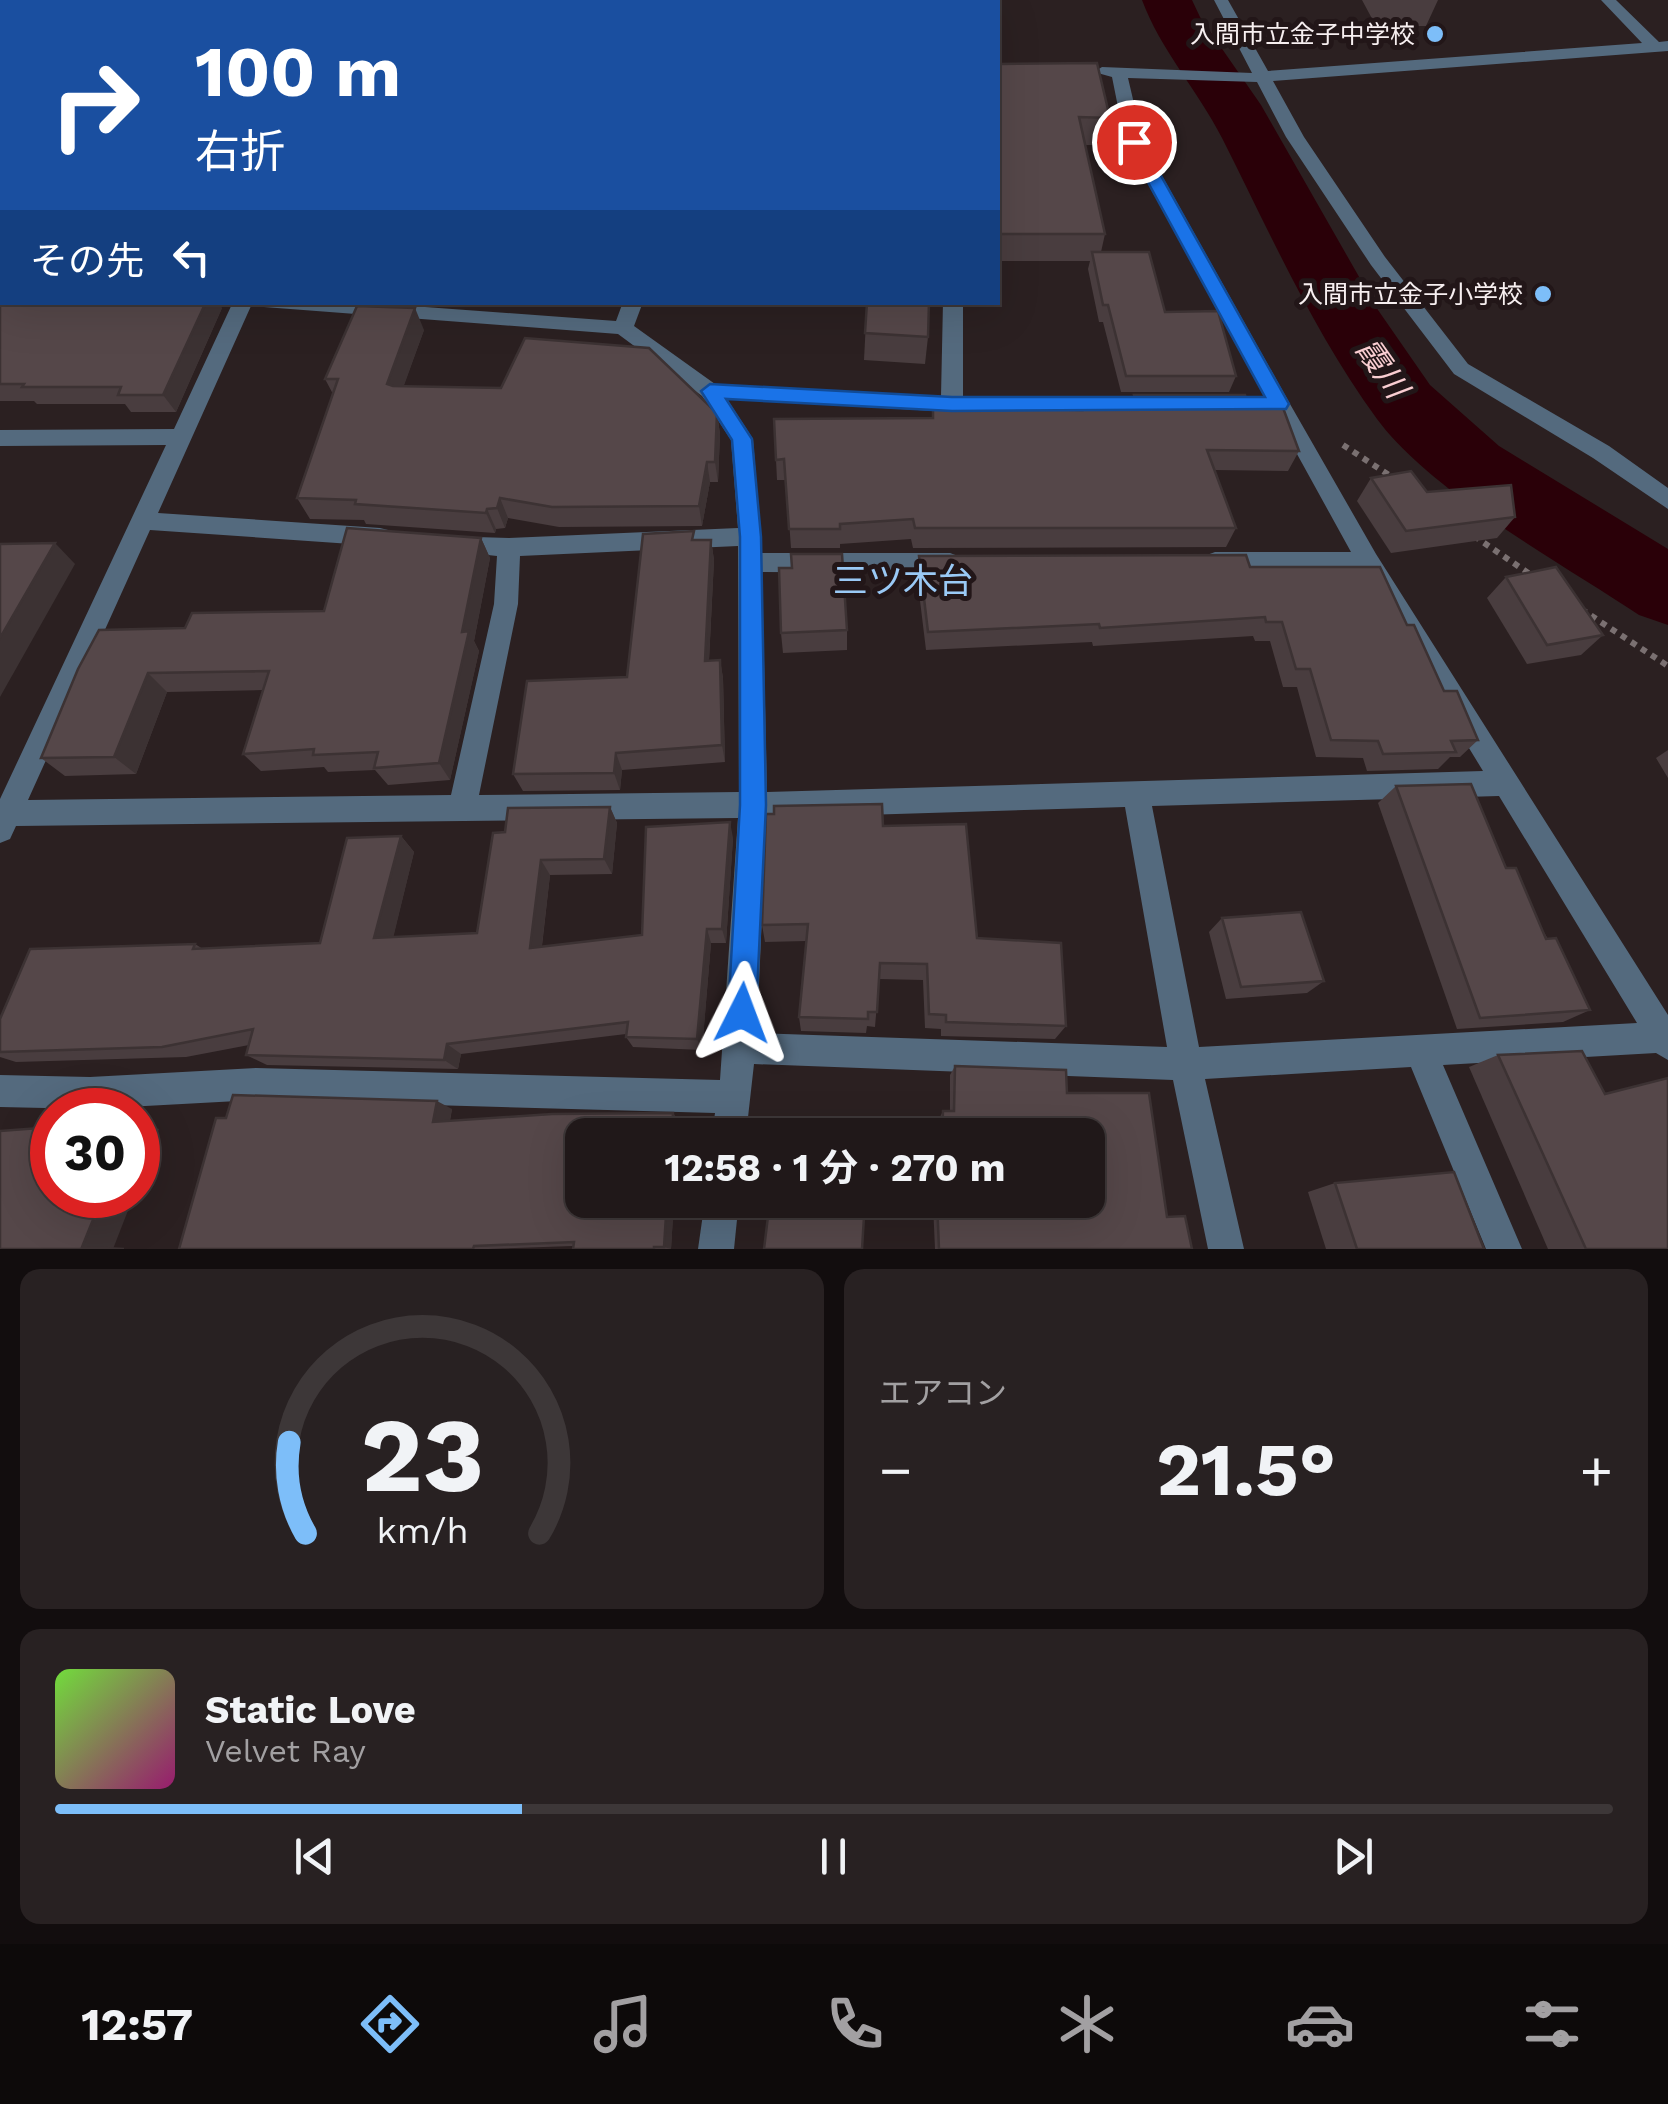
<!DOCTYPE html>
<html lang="ja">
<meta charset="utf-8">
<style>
body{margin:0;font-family:"Work Sans","Noto Sans JP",sans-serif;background:#282122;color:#f1f3f6;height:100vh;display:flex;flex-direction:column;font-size:38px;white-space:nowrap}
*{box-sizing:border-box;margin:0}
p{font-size:32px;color:#a2a0a2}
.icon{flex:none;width:55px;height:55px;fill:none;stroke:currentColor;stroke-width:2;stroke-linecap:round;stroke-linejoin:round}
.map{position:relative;height:1249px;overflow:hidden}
.drawer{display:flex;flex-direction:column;gap:20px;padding:20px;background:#120d0e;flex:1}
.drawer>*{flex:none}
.banner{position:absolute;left:0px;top:0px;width:1000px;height:305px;box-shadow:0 10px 40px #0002,0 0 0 2px #3d3738;background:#1a4fa0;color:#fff;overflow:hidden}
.speed{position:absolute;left:30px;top:1088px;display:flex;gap:20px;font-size:50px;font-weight:700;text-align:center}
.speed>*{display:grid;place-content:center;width:130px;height:130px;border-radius:50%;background:#201819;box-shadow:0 10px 40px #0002,0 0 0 2px #3d3738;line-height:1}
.speed .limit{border:15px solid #d22;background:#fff;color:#111}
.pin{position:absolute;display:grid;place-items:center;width:85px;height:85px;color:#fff;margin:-42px;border:5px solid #fff;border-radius:50%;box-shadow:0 2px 10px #0007}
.me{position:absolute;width:110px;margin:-55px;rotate:3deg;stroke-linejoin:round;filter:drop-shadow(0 0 8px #0008)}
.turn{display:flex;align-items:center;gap:35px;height:210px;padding:0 30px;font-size:45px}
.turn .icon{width:130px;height:130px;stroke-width:2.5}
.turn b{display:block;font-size:70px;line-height:85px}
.then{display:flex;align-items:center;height:95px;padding:0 30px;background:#0003;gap:20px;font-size:38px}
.big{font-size:75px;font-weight:700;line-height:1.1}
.drawer .widget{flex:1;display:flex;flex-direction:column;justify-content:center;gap:15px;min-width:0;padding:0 35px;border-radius:20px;background:#282122}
.drawer .dial{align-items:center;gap:0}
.dial svg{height:260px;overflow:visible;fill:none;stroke:#3d3738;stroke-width:7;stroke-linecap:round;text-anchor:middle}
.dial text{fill:#f1f3f6;stroke:none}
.song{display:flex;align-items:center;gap:30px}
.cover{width:120px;height:120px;border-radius:15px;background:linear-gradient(135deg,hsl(100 70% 55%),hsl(320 70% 35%))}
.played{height:10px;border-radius:5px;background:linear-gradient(90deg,#7dbef9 30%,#3d3738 30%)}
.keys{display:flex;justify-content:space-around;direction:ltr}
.heat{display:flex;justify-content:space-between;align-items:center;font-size:55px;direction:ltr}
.drawer .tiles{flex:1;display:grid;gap:20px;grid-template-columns:1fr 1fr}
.widget:last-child{grid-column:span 2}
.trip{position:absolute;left:565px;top:1118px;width:540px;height:100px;border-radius:20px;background:#201819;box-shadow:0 10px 40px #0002,0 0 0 2px #3d3738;font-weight:700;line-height:100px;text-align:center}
.tabs{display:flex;height:160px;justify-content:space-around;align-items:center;background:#0d0a0a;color:#a2a0a2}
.tabs .icon{width:70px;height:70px}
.tabs .current{color:#7dbef9}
.tabs b{font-size:45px;color:#f1f3f6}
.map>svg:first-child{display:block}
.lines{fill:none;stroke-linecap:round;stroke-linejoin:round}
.river{fill:#2a0008;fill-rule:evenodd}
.path{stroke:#7a7071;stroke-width:6;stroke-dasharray:6 6;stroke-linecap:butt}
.minor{fill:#546a7e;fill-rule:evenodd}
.wall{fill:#493d3f}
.shaded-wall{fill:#3c3233}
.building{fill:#554749;stroke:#3c3233;stroke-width:2.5}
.route{fill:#1a73e8;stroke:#114b97;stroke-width:2.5}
.poi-dot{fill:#7dbef9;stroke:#221618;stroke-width:4}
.labels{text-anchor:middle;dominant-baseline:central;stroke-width:10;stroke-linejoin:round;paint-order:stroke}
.far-poi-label{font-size:25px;fill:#f7eff0;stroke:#221618;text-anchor:end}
.water-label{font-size:32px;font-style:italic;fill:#faced2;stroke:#221618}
.quarter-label{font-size:35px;fill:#9ac9f5;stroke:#221618}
</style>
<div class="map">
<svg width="1668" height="1249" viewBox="0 0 1668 1249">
<rect width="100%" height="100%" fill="#2b2021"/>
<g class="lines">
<!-- river -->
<path class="river" d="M1142,0H1192L1200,17L1261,105L1378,310L1430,385L1499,446L1668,549V625L1639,615C1561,563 1431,492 1377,419C1314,333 1270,233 1222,138C1198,91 1160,49 1142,0Z"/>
<!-- path -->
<g class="path">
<polyline points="1343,445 1395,479"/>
<polyline points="1474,536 1534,577"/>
<polyline points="1581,609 1668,666"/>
</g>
<!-- minor -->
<g class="minor">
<polygon points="507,0 521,0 522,2 508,2"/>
<rect x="731" y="0" width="14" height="2"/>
<path d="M1214,0H1228L1268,71L1642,43L1601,0H1616L1659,42L1668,41V51L1273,81L1304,137L1385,257L1468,364L1609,446L1668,488V509L1593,458L1454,374L1371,265L1286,137L1257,82L1128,78L1143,142L1290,404L1376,554L1668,1015V1060L1656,1053L1443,1065L1522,1249H1486L1411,1067L1205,1079L1244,1249H1208L1173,1080L754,1064L746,1135H712L715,1113L256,1100L90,1109L0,1107V1075L90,1077L256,1068L720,1080L738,818L16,826L10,839L0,843V799L166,445L0,446V430L174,429L233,302H357L616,321L623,302H643L634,326L715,384L941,396L943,302H963V396L1122,399L1125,404L1114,412H952L727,399L753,439L762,553H950L958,556L962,563L958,570L950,573L762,572L767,792L1483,771L1361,571L1215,572L1207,569L1203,562L1207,555L1215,552H1351L1125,142L1112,77L1094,72L1102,67L1252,73ZM251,306L618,334L702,396L731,440L738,528L509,538L442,536L438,543L442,550L497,556L494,604L451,795L28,800L150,530L380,546L388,544L392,537L388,530L380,528L158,513ZM738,546L739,792L479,795L518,604L520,556ZM1499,796L1637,1023L1199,1047L1152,806ZM1125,807L1167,1047L757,1033L766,818Z"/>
<polygon points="0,42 2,43 2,53 0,52"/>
<polygon points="705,1200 739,1200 734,1249 698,1249"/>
</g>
</g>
<!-- wall -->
<g class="wall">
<polygon points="1362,0 1438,0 1426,26 1376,26"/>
<polygon points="998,64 1110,118 1104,145 1085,145 1105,234 1101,252 1236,376 1229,392 1121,392 1103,322 1099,322 1088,269 1090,261 998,261"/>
<polygon points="0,128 2,128 2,199 0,198"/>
<polygon points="0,244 2,302 222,308 176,412 131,412 125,404 37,404 34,401 0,401"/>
<polygon points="867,302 928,337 925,364 864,360"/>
<polygon points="424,330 403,387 717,413 720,434 718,482 710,482 702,526 559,527 508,518 505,528 496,529 495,533 366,524 364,520 310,519 297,498 333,394 325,379"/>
<polygon points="1134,395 1248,406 1299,451 1288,471 1215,470 1236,528 1226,547 913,548 911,539 840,544 840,548 791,548 786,480 777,480 774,419 932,418 933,408 1078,410 1080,402 1132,402"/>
<polygon points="1371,478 1427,492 1515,517 1497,538 1391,553 1357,501"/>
<polygon points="481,538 490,558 474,641 479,651 450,780 388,785 375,770 328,772 324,767 261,771 243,754 263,690 167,692 136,774 65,776 41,758 185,628 324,611"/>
<polygon points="695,540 711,540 714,560 709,661 720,660 723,678 725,762 622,770 620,790 523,791 513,774 627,677"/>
<polygon points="919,556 1250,567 1407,625 1444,691 1478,740 1460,757 1450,757 1438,769 1367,771 1363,758 1316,757 1297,687 1283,687 1270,641 1255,641 1253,636 1093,646 1092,642 926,650 917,576"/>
<polygon points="1506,577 1603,635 1581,655 1527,664 1487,598"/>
<polygon points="847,630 847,650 783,653 781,633"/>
<polygon points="1668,750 1668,778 1656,758"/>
<polygon points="1396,786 1506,868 1590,1010 1563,1022 1457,1029 1378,803"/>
<polygon points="610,807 617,823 612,874 550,875 542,946 642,935 733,838 726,943 711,943 702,1050 633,1047 626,1037 626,1034 461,1054 458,1069 267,1065 246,1055 249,1045 186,1057 16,1062 0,1057 0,1019 195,944 203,949 320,943 401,836 414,852 393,937 477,933 505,832"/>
<polygon points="883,826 977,938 1066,1026 1055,1039 941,1036 941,1029 925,1028 923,980 879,979 875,1027 867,1026 866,1033 801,1031 799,1017 806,941 765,942 762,925"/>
<polygon points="1222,918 1324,981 1307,993 1226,999 1209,932"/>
<polygon points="1498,1055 1668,1249 1548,1249 1469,1067"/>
<polygon points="955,1066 1067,1093 1192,1249 935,1249 933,1204 936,1200 1088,1200 1088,1135 938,1135 939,1119 943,1111 950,1111 950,1075"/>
<polygon points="452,1109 450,1121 673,1113 679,1121 678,1135 582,1135 582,1200 674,1200 671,1249 573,1249 573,1246 488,1249 179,1249"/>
<polygon points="1335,1183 1484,1249 1326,1249 1308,1192"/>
</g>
<!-- shaded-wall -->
<g class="shaded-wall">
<polygon points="357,0 417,0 418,1 409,2 355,2"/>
<polygon points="206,302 219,302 222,308 176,412 163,395"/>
<polygon points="415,308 424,330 397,405 387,384"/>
<polygon points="717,413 720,434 718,482 715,462"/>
<polygon points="707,462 710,482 702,526 699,506"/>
<polygon points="500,498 508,518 505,528 497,508"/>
<polygon points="487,509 496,529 495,533 486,513"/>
<polygon points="481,538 490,558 474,641 479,651 450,780 439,763 462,632"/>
<polygon points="711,540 714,560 708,679 705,661"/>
<polygon points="55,543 75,564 0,697 0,638"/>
<polygon points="720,660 723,678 725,762 722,745"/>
<polygon points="148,673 167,692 136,774 114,757"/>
<polygon points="616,753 622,770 620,790 614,773"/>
<polygon points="610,807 617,823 612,874 604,859"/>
<polygon points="730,822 733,838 726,943 722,929"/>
<polygon points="401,836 414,852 390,951 374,938"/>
<polygon points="541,860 550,875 540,961 530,948"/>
<polygon points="707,929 711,943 702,1050 697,1039"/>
<polygon points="447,1044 461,1054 458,1069 444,1060"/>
<polygon points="437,1101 452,1109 448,1129 433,1122"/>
<polygon points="673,1113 679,1121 678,1135 672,1135"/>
<polygon points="138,1123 159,1129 138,1185"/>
<polygon points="103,1195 134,1195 113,1249 82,1247"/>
<polygon points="667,1200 674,1200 671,1249 664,1247"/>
</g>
<!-- building -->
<g class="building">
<polygon points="260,0 357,0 355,2 258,2"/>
<polygon points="1097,63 1110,118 1079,117 1105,234 998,234 998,64"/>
<rect x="0" y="128" width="2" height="49"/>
<polygon points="0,244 2,244 2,302 206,302 163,395 118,395 121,387 22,387 24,384 0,384"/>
<polygon points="1092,252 1149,252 1165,312 1218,311 1236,376 1126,376 1108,305 1103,305"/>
<polygon points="867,302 929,302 928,337 865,333"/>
<polygon points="357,306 415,308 387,384 393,386 501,388 525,338 649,348 717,413 715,462 707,462 699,506 552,507 500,498 497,508 487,509 486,513 355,504 356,500 297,498 338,379 325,379"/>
<polygon points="1134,395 1245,395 1248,406 1282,405 1299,451 1207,450 1236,528 915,528 913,519 840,524 840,529 789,529 784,459 776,460 774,419 933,418 933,408 1082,410 1080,402 1136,402"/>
<polygon points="1411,471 1427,492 1511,485 1515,517 1406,531 1371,478"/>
<polygon points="347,528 481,538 462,632 469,631 439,763 374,768 378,752 313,755 314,749 243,754 269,671 148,673 114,757 41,758 78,669 99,630 185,628 192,613 324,611"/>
<polygon points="694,531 692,540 711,540 705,661 720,660 722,745 616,753 614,773 513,774 527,681 627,677 643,534"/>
<polygon points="55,543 0,638 0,544"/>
<polygon points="791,554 842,554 847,630 781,633 779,568 792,568"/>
<polygon points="1246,555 1250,567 1380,567 1407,625 1414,625 1444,691 1457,691 1478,740 1451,741 1456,752 1383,754 1378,741 1331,740 1310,669 1296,669 1282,622 1266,622 1265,617 1100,628 1099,624 928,632 919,556"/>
<polygon points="1556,567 1603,635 1547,645 1506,577"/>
<polygon points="1471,784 1506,868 1516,868 1546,939 1556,938 1590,1010 1480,1018 1396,786"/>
<polygon points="882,804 883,826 966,824 977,938 1061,943 1066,1026 946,1022 946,1015 929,1014 927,964 880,963 877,1012 868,1012 868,1019 799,1017 808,924 762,925 766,814 774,814 774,806"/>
<polygon points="610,807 604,859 541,860 530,948 642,935 646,827 730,822 722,929 707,929 697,1039 626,1037 628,1022 447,1044 444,1060 246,1055 253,1029 162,1047 0,1052 0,1019 30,949 195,944 193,949 320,943 347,838 401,836 374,938 477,933 493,833 505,832 508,808"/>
<polygon points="1301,912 1324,981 1241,987 1222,918"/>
<polygon points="1582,1051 1605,1094 1668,1078 1668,1249 1586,1249 1498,1055"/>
<polygon points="955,1066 1066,1070 1067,1093 1149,1093 1167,1217 1185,1216 1192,1249 939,1249 937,1200 1088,1200 1088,1135 942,1135 943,1111 954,1111"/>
<polygon points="233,1095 437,1101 433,1122 552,1114 673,1113 672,1135 582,1135 582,1200 667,1200 664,1247 654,1247 654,1249 573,1249 574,1242 474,1246 473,1249 179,1249 216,1118 226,1118"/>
<polygon points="52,1127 52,1195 103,1195 82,1247 124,1249 0,1249 0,1131"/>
<polygon points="1454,1172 1484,1249 1357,1249 1335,1183"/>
<polygon points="770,1200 865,1201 862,1249 764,1249"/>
</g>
<!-- route -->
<polygon class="route" points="1134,137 1142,142 1289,404 1286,409 952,411 726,399 752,439 761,537 766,805 756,1013 752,1023 742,1027 732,1023 728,1013 740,805 740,537 732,440 701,391 710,384 952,397 1265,397 1126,142"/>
<!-- markers -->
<g class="poi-dot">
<circle cx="1435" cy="34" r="10"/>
<circle cx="1543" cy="294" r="10"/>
</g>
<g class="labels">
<!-- far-poi labels -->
<g class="far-poi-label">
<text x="1415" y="34">入間市立金子中学校</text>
<text x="1523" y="294">入間市立金子小学校</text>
</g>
<!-- water labels -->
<g class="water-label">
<text transform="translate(1382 368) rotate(55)">霞川</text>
</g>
<!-- quarter labels -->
<g class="quarter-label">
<text x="903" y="581">三ツ木台</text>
</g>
</g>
</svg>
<div class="speed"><div class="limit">30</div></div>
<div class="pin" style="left:1134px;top:142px;background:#d93025"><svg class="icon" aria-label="arrive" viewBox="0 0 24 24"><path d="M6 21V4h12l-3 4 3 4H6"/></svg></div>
<svg class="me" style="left:742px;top:1013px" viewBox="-20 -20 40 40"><path d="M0-17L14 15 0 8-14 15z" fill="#1a73e8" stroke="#fff" stroke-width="4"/></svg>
<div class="trip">12:58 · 1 分 · 270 m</div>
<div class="banner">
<div class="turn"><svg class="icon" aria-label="right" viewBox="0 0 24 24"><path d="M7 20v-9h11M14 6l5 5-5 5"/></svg><div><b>100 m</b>右折</div></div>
<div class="then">その先<svg class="icon" aria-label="left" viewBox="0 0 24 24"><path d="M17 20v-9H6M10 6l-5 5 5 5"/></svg></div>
</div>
</div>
<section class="drawer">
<div class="tiles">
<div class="widget dial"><svg viewBox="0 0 100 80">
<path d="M14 69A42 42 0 1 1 86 69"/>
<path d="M14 69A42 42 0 0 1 9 41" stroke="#7dbef9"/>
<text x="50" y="56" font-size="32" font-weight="700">23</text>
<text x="50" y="72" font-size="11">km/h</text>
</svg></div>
<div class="widget"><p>エアコン</p>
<div class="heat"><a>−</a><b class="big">21.5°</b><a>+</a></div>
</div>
<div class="widget">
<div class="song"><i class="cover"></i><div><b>Static Love</b><p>Velvet Ray</p></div></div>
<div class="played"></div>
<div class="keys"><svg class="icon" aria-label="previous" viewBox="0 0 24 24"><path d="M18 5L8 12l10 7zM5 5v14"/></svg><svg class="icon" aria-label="pause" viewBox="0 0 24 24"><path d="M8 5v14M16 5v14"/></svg><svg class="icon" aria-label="next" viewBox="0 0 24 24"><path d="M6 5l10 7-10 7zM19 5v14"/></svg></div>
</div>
</div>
</section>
<nav class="tabs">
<b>12:57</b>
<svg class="icon current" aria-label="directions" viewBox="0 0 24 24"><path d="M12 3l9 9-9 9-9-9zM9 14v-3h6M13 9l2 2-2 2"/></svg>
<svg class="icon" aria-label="music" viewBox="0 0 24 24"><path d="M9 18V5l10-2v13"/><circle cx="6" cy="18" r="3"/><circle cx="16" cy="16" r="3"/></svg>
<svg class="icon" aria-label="phone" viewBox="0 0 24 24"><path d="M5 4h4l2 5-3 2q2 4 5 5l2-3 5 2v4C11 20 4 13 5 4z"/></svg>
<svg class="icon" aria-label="climate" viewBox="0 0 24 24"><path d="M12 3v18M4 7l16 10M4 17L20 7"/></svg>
<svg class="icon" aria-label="car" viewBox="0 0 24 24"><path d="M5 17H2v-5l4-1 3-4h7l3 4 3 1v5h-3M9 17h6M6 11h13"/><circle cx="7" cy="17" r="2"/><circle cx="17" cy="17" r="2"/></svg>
<svg class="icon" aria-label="filters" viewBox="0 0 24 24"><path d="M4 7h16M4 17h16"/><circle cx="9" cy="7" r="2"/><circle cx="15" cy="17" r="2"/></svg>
</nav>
